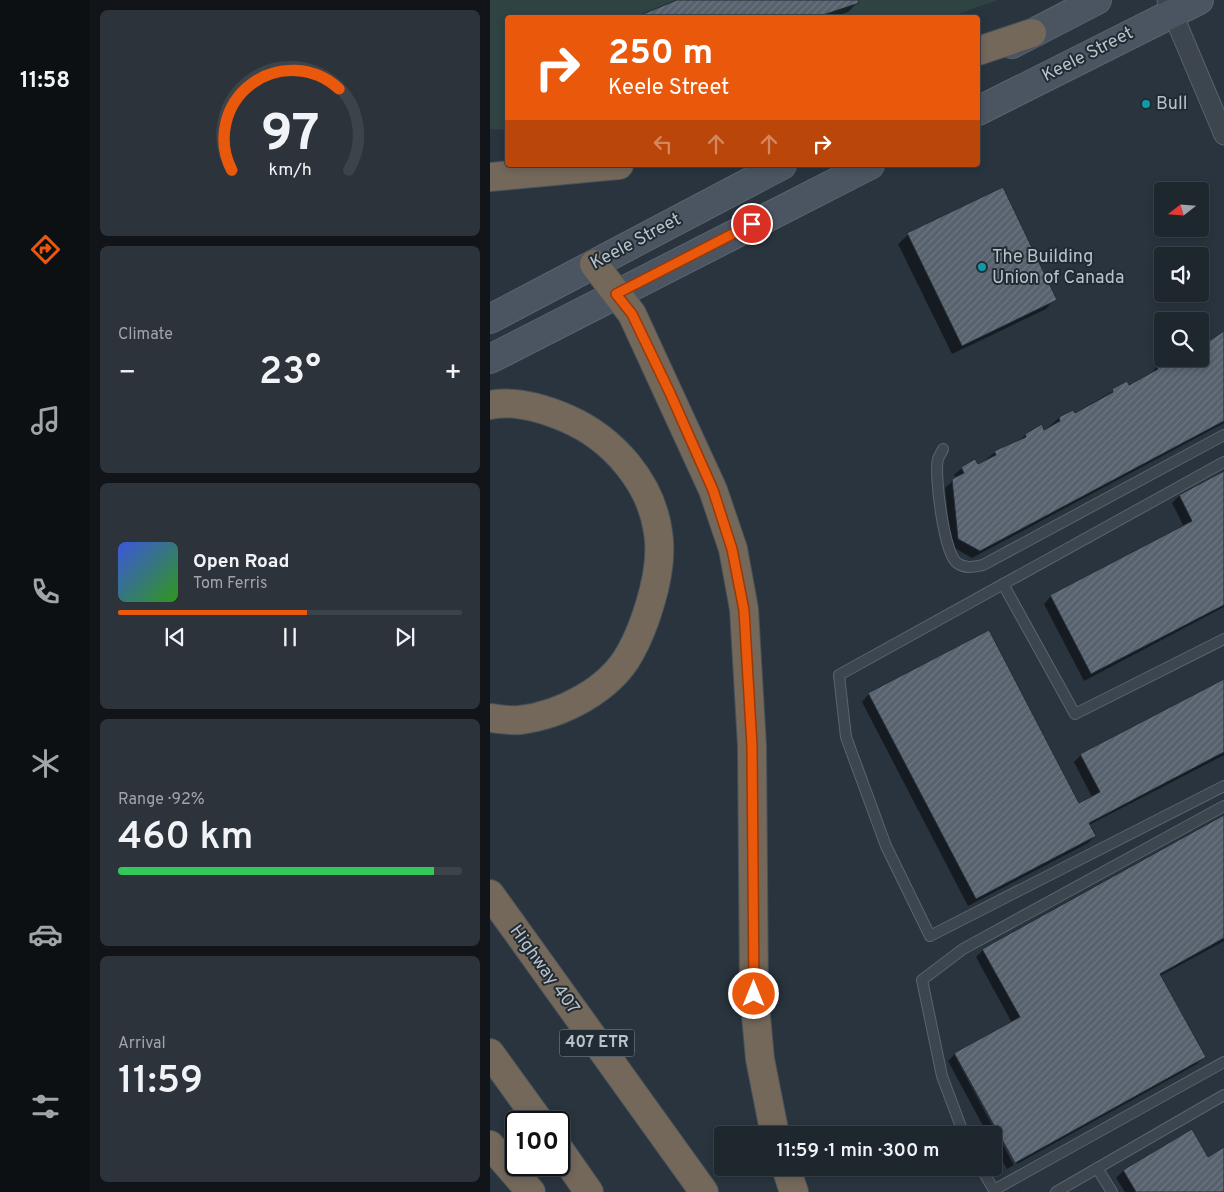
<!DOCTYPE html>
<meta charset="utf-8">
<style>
body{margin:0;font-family:Overpass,sans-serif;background:#2c333a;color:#f1f3f6;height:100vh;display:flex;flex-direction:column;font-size:19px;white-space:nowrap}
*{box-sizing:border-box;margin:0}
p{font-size:16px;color:#a1a5aa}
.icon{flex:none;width:28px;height:28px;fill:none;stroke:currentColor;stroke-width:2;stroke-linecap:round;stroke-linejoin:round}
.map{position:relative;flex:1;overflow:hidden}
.side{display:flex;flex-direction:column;gap:10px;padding:10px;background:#111519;width:400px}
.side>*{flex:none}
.guide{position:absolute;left:15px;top:15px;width:475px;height:152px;border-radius:5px;box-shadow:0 2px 8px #0003,0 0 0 1px #3c444a;background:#ea580c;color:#fff;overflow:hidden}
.needle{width:32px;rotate:253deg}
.tools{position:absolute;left:664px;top:182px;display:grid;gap:10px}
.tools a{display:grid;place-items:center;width:55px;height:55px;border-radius:5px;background:#1f272e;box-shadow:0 2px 8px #0003,0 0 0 1px #3c444a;font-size:25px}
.speed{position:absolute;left:15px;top:1111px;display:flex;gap:10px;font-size:25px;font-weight:700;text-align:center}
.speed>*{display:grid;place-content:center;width:65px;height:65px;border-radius:50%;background:#1f272e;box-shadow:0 2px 8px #0003,0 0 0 1px #3c444a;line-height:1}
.speed .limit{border:2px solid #111;border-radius:8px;background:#fff;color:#111}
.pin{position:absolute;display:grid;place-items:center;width:42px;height:42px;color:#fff;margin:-21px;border:2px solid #fff;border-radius:50%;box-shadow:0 1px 5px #0007}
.me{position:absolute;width:55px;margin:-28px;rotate:0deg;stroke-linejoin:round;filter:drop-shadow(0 0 4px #0008)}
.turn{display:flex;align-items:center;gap:18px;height:105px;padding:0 20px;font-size:22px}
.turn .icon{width:65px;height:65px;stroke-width:2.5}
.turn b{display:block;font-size:35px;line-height:42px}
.lanes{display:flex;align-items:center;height:48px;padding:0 20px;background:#0003;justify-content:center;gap:25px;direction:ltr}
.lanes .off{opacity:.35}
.big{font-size:38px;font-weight:600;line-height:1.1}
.side .card{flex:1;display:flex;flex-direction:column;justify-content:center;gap:8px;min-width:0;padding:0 18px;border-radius:8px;background:#2c333a}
.side .dial{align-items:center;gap:0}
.dial svg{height:130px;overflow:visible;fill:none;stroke:#3c444a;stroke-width:7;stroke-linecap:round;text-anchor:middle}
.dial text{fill:#f1f3f6;stroke:none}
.song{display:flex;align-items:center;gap:15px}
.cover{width:60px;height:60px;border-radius:8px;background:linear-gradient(135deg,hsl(230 70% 55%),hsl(110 70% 35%))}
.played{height:5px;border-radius:2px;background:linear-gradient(90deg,#ea580c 55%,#3c444a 55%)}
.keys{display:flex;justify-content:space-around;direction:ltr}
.heat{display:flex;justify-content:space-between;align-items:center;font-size:28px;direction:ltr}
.charge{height:8px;border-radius:4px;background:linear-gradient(90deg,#34c759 92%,#3c444a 0)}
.trip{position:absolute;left:224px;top:1126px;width:288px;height:50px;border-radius:5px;background:#1f272e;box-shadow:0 2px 8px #0003,0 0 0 1px #3c444a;font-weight:600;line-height:50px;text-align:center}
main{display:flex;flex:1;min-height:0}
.dock{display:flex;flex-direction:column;width:90px;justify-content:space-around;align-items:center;background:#0c1012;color:#a1a5aa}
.dock .icon{width:35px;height:35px}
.dock .active{color:#ea580c}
.dock b{font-size:22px;color:#f1f3f6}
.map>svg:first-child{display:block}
.grass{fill:#2e4342}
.shadow{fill:#0007}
.building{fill:url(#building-hatch);stroke:#232d36}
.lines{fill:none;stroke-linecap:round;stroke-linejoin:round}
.service-casing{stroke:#5a646c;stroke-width:12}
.minor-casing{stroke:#5a646c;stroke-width:21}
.secondary-casing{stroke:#5a646c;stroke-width:30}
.motorway-casing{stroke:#475159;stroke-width:30}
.service{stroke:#3d464f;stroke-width:10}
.minor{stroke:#3d464f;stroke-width:19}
.secondary{stroke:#4b5561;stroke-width:28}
.motorway{stroke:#74685b;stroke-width:28}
.route-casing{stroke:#983908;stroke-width:12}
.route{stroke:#ea580c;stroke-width:9}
.culture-dot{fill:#0f9aa8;stroke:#212b34;stroke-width:2}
.labels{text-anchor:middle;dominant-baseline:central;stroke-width:4;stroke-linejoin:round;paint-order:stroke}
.shield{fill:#212b34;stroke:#8b949c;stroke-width:1}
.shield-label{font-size:16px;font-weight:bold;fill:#b9c1c9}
.street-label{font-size:18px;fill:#b9c1c9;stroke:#212b34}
.poi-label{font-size:18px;fill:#b9c1c9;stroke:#212b34;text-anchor:start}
</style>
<main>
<nav class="dock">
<b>11:58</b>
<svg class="icon active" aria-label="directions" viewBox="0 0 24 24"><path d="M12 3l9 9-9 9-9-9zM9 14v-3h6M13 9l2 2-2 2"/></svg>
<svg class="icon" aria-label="music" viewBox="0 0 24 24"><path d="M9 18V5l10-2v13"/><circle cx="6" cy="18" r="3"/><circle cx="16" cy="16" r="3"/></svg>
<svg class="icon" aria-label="phone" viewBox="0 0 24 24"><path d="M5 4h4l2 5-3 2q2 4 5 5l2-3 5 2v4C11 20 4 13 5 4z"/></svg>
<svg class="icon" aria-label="climate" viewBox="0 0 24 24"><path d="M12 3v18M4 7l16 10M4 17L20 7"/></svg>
<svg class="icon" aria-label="car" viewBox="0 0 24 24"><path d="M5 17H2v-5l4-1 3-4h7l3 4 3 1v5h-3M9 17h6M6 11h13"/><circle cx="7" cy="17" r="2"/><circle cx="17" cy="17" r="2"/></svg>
<svg class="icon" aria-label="filters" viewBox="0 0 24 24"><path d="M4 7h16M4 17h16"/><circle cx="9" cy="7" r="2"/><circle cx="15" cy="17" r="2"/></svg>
</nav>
<section class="side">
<div class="card dial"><svg viewBox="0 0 100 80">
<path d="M14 69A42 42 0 1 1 86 69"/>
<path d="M14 69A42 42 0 0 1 80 19" stroke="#ea580c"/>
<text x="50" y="56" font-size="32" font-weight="700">97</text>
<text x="50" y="72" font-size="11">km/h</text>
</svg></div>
<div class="card"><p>Climate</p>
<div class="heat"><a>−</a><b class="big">23°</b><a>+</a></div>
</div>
<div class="card">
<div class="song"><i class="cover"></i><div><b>Open Road</b><p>Tom Ferris</p></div></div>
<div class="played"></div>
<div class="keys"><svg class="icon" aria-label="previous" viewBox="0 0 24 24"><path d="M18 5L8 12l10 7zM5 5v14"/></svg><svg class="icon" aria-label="pause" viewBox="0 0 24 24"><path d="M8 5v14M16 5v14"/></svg><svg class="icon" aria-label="next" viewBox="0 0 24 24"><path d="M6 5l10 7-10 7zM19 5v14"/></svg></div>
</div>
<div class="card"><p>Range · 92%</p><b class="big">460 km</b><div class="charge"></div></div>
<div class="card"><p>Arrival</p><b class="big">11:59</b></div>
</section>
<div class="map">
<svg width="734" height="1192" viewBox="0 0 734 1192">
<defs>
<pattern id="building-hatch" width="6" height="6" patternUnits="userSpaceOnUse" patternTransform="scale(1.25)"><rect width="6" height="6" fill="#57626e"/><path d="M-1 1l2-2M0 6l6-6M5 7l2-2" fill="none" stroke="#6d7781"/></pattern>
</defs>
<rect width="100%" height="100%" fill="#29343e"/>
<!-- grass -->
<polygon class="grass" points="0,0 508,0 456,18 18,18 17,130 0,129"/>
<!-- shadow -->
<g class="shadow">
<polygon points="190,0 367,0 368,2 358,12 341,18 148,18"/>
<polygon points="418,235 565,299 556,309 462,354 408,244"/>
<polygon points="734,332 734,423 482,558 461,546 455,488 466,478 464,475 472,468 488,466 505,452 528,442 535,435 554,431 569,418 583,411 584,414 636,383 638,386 660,375 667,366 680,359 682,363 690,359 710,359 710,348"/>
<polygon points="734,473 734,607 594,681 554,604 561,596 694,527 682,503 689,496"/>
<polygon points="734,680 734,755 599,825 605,836 598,843 478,906 372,702 379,694 588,804 602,797 584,762 591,755"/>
<polygon points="734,817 734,941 670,976 715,1056 707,1064 527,1164 464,1055 522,1023 486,957 493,950"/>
<polygon points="464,1055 524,1165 517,1169 502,1143 502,1135 498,1135 458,1061"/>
<polygon points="702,1131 717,1159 734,1149 734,1192 635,1192 626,1178 633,1171"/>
</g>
<!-- building -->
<g class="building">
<polygon points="187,0 368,0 369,3 324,18 148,16"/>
<polygon points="513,187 567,300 472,346 417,233"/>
<polygon points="734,331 734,421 490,551 468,539 462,479 474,473 471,467 485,459 488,464 506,455 504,451 536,437 535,434 552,424 554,430 570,421 569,417 583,410 585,413 623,392 622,389 637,381 639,385 668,369 666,365 678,359 683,361 688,359 710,359 710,347"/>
<polygon points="734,471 734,605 601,674 560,595 702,521 689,495"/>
<polygon points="499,630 589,803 610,792 590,754 734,679 734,752 599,823 606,836 486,899 378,693"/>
<polygon points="734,815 734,938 670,974 716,1057 525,1163 464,1053 530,1017 492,949"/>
<polygon points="702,1129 718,1157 734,1147 734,1192 646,1192 633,1170"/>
</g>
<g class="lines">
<defs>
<g id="service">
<path d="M453,449C452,452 449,456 448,459C444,474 454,554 467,563C476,569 483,567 493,565L734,435"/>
<polyline points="734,462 349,675 356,737 396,846 440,936 734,786"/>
<polyline points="513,584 585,714 734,639"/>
<polyline points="474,1135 452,1076 432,980 473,949 734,806"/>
<polyline points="491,1168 504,1190 734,1062"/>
<polyline points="607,1168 622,1192"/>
<polyline points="566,1192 734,1095"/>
</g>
<polyline id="minor" points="677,0 734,135"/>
<g id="secondary">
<polyline points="522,44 607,0"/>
<polyline points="488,111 709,0"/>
<polyline points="0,319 292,165"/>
<polyline points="0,359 380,165"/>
</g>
<g id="motorway">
<polyline points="488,51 542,33"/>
<polyline points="0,177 129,165"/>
<polyline points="104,264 142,314 223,490 243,549 254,609 262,746 264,994 270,1059 285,1135"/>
<path d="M0,405C25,400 55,409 78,419C123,439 161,482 168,532C172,556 167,581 160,604C155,621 149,637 140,653C120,690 71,715 30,720C21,721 10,719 0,718"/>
<polyline points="0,894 214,1192"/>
<polyline points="0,1053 50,1122"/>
<polyline points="0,1145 41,1192"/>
<polyline points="69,1149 99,1192"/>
<polyline points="296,1168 304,1192"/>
</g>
</defs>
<!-- service casing -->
<use href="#service" class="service-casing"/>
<!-- minor casing -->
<use href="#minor" class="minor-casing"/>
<!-- secondary casing -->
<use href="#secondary" class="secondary-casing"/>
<!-- motorway casing -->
<use href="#motorway" class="motorway-casing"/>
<!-- service -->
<use href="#service" class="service"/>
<!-- minor -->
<use href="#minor" class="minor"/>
<!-- secondary -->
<use href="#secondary" class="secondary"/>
<!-- motorway -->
<use href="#motorway" class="motorway"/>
</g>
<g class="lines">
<defs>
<polyline id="route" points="262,224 126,294 142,314 180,393 223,490 242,549 254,610 262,746 264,994"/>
</defs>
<!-- route casing -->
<use href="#route" class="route-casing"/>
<!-- route -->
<use href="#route" class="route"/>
</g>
<!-- markers -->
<g class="culture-dot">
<circle cx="656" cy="104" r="5"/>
<circle cx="492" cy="267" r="5"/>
</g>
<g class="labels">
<!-- shield labels -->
<rect class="shield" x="69.5" y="1029.5" width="75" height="27" rx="4"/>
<g class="shield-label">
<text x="107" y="1043">407 ETR</text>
</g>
<!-- street labels -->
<g class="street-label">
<text transform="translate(598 55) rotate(-27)">Keele Street</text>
<text transform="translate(146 242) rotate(-28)">Keele Street</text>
<text transform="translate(54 970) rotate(54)">Highway 407</text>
</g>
<!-- poi labels -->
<g class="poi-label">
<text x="666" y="104">Bull</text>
<text x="502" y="257">The Building<tspan x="502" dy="21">Union of Canada</tspan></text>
</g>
</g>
</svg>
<div class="tools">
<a><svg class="needle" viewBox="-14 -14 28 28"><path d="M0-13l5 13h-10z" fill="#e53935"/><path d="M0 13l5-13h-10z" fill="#a1a5aa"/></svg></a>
<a><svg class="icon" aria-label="sound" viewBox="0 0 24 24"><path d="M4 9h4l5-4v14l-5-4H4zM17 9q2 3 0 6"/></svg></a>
<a><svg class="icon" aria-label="search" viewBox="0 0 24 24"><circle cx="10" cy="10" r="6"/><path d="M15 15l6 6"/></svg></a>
</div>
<div class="speed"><div class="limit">100</div></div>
<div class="pin" style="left:262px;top:224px;background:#d93025"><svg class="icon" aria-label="arrive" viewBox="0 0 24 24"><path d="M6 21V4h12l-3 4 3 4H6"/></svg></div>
<svg class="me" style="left:264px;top:994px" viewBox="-20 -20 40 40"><circle r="17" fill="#ea580c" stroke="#fff" stroke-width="3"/><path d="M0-11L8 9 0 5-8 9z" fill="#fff"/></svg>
<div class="trip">11:59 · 1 min · 300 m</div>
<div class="guide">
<div class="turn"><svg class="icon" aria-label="right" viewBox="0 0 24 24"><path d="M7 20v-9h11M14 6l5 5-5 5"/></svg><div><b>250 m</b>Keele Street</div></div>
<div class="lanes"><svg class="icon off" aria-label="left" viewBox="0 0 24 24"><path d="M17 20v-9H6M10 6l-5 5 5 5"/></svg><svg class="icon off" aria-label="ahead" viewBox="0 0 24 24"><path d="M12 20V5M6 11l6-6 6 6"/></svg><svg class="icon off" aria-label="ahead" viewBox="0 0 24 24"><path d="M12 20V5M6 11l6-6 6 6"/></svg><svg class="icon" aria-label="right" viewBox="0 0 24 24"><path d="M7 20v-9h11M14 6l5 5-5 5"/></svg></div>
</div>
</div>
</main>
